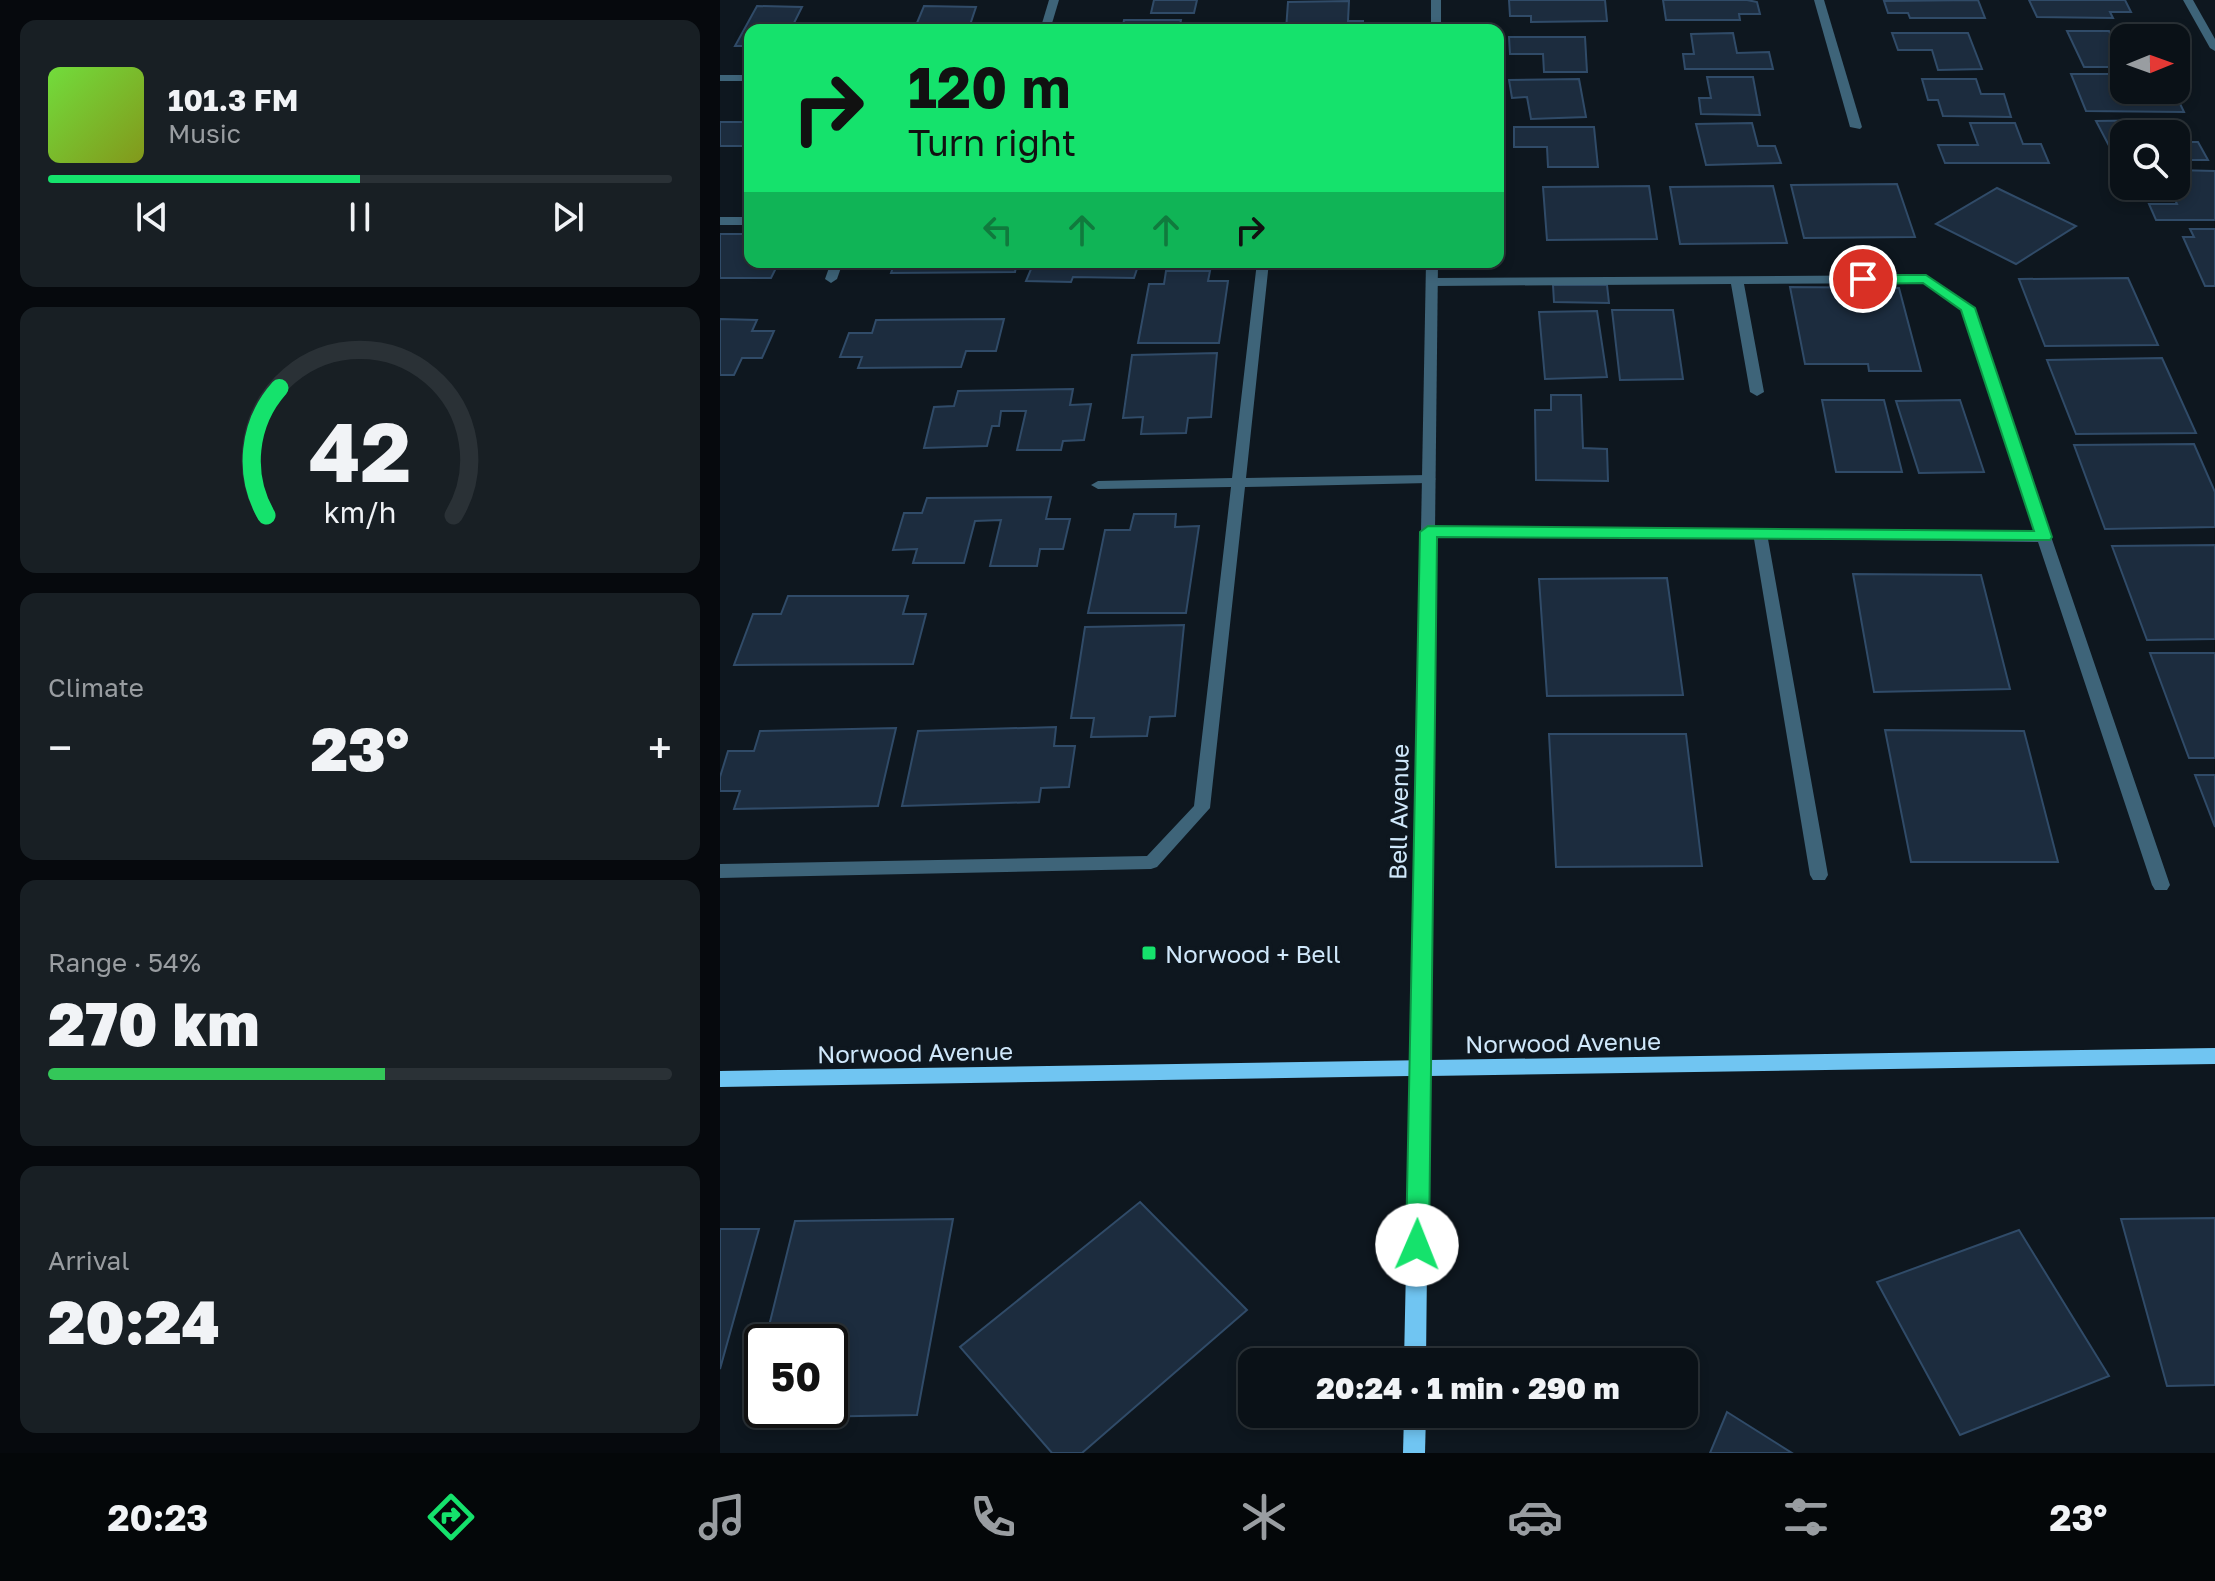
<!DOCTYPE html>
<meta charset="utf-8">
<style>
body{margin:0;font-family:"Golos Text",sans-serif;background:#181f24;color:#f1f3f6;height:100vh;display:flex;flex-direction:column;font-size:30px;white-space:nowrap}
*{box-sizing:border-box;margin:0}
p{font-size:26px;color:#999da1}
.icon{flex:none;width:44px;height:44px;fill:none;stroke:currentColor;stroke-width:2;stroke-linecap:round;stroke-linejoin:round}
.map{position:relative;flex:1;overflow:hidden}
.sheet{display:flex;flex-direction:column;gap:20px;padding:20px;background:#06090d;width:720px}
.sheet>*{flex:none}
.banner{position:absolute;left:24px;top:24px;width:760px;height:244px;border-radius:16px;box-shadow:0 4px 12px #0003,0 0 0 2px #2a3136;background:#15e26c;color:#111;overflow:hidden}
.needle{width:52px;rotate:89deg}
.fabs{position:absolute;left:1390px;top:24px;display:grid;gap:16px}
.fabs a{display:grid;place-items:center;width:80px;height:80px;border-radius:16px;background:#0a1117;box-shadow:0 4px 12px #0003,0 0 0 2px #2a3136;font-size:40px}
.speed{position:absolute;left:24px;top:1324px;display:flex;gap:16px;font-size:40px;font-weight:700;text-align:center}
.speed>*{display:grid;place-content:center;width:104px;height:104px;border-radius:50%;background:#0a1117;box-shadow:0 4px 12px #0003,0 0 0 2px #2a3136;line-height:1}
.speed .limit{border:4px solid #111;border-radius:12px;background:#fff;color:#111}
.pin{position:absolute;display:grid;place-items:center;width:68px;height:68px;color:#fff;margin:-34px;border:4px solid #fff;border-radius:50%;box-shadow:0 2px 8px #0007}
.me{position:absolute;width:88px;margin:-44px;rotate:1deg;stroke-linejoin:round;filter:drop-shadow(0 0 6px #0008)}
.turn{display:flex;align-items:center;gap:28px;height:168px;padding:0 32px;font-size:36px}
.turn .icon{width:104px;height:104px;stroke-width:2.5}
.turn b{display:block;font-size:56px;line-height:68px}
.lanes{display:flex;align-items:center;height:76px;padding:0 32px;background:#0003;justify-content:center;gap:40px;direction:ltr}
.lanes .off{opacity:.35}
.big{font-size:60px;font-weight:800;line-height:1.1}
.sheet .tile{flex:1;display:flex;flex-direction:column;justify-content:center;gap:12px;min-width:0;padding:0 28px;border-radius:16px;background:#181f24}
.sheet .dial{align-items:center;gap:0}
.dial svg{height:208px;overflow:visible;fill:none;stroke:#2a3136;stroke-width:7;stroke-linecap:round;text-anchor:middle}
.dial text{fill:#f1f3f6;stroke:none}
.song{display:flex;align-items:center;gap:24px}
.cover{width:96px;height:96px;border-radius:12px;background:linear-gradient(135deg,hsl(100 70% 55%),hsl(70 70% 35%))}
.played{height:8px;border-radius:4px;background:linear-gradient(90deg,#15e26c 50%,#2a3136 50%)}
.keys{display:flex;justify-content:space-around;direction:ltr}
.heat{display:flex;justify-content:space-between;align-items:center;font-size:44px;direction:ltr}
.charge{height:12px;border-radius:6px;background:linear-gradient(90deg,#34c759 54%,#2a3136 0)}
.trip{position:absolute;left:518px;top:1348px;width:460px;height:80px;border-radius:16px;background:#0a1117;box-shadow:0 4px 12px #0003,0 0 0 2px #2a3136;font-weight:800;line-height:80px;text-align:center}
.menu{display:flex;height:128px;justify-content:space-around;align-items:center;background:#040709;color:#999da1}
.menu .icon{width:56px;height:56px}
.menu .on{color:#15e26c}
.menu b{font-size:36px;color:#f1f3f6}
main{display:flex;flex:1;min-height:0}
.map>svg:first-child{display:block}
.building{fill:#1c2c3e;stroke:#304b68;stroke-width:2}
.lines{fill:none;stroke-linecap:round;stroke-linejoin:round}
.service{fill:#3e6479;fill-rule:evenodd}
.minor{fill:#3e6479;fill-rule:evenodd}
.secondary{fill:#70c5f2;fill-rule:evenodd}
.route{fill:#15e26c;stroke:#0e9346;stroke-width:2}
.poi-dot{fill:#15e26c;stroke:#0e171f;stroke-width:3}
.labels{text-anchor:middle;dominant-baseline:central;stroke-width:8;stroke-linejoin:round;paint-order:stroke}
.street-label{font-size:24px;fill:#d0e8fb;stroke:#0e171f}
.poi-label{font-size:24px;fill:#d0e8fb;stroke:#0e171f;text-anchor:start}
</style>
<main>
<section class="sheet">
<div class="tile">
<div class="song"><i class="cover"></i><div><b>101.3 FM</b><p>Music</p></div></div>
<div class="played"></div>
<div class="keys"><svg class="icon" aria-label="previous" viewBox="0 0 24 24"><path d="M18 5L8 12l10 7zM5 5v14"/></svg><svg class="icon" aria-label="pause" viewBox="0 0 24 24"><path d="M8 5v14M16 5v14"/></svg><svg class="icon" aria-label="next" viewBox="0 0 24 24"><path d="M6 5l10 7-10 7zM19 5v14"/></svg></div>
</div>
<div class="tile dial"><svg viewBox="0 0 100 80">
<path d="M14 69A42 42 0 1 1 86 69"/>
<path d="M14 69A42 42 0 0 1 19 20" stroke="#15e26c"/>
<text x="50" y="56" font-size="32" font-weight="700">42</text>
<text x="50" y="72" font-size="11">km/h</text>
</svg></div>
<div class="tile"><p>Climate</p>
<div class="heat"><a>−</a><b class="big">23°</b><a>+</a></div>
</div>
<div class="tile"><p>Range · 54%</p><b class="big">270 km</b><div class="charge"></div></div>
<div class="tile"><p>Arrival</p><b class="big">20:24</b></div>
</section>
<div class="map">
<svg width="1495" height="1453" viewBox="0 0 1495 1453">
<rect width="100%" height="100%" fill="#0e171f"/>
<!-- building -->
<g class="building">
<polygon points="434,0 477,0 474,13 431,13"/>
<polygon points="789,0 885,0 887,21 811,22 811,16 790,16"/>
<polygon points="943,0 1027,0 1037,2 1040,14 1019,14 1020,20 946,20"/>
<polygon points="1258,0 1265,18 1190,18 1188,13 1168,13 1164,1"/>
<polygon points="1309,0 1405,0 1411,12 1390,12 1393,18 1317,17"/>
<polygon points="629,1 628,21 643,21 643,30 566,30 568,2"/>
<polygon points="37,6 82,7 73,25 118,25 115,30 30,30 30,46 15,46"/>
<polygon points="204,6 256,7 250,25 264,24 262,30 194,30"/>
<polygon points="404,20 461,20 459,30 402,30"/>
<polygon points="1347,31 1389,31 1399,51 1404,50 1404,67 1364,67"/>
<polygon points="1013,33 1017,53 1049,52 1053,69 965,69 963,54 974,54 971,34"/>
<polygon points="1172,33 1248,33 1262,69 1218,70 1212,50 1178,50"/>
<polygon points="789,37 865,37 867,72 824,72 823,54 790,54"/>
<polygon points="1351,74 1404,74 1404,90 1455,93 1464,112 1366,111"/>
<polygon points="987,77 1033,77 1040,115 981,114 979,98 991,98"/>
<polygon points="859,79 866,117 811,119 807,97 792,98 789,80"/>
<polygon points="1202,79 1256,79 1261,94 1284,94 1291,117 1223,116 1218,100 1208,100"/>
<polygon points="1449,120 1462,142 1478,142 1488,160 1456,160 1456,134 1404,134 1404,161 1397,161 1376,121"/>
<rect x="0" y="122" width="30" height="24"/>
<polygon points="1032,123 1038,146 1055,146 1061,163 986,165 976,124"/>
<polygon points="1250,123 1295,123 1303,144 1321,144 1329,163 1225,163 1218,145 1258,145"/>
<polygon points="794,127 874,127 878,167 828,167 827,147 794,147"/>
<polygon points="1456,170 1495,171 1495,220 1436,220 1429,204 1457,204 1449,186 1456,186"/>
<polygon points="1177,184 1195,237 1084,238 1071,185"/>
<polygon points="929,186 937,239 827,240 823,187"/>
<polygon points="1053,186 1067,243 960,244 950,187"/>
<polygon points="1277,188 1356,226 1296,264 1216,224"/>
<polygon points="1470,229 1495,229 1495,286 1485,286 1463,237 1474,237"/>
<polygon points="0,234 30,234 30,262 59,262 51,278 0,278"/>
<polygon points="175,262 297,262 295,272 171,273"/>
<polygon points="314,262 437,262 437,266 418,266 414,278 353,277 351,282 306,281"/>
<polygon points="446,271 490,271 488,281 508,281 499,343 418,343 429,284 444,284"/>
<polygon points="1408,278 1438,345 1325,346 1299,279"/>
<polygon points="833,285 887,285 889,303 834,302"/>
<polygon points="1070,287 1179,288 1201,371 1149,371 1148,364 1085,364"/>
<polygon points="892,310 953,310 963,379 900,380"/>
<polygon points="877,311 887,377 825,379 819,312"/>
<polygon points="0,319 37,320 32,331 54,331 42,358 22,358 14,375 0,375"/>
<polygon points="284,319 276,351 246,351 241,367 138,368 142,357 120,357 129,333 152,333 156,320"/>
<polygon points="497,353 491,417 468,418 466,433 421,434 423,417 403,418 412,355"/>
<polygon points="1442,358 1476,433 1356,434 1327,360"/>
<polygon points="353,389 350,405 371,404 364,440 343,441 341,450 297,450 306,411 281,411 279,426 272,426 267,446 204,448 214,407 234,406 238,391"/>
<polygon points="831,395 861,395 863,448 887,449 888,481 816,480 815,410 831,410"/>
<polygon points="1102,400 1164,400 1182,472 1116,472"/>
<polygon points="1240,400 1264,472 1199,473 1176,401"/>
<polygon points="1474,444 1495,492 1495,527 1385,529 1354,445"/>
<polygon points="331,497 326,519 350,519 343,549 320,549 317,566 270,566 281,520 255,521 244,563 193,563 197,549 173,550 184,513 202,513 207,498"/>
<polygon points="414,514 456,514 455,527 479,526 466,613 368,613 385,530 410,530"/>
<polygon points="1495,545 1495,639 1427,640 1392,546"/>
<polygon points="1133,574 1261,575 1290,689 1154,692"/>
<polygon points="947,578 963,695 827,696 819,579"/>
<polygon points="68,596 188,596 183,614 206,614 193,664 14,665 33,614 61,614"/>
<polygon points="464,625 455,716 430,717 427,736 371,737 374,718 351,718 365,627"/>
<polygon points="1430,653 1495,653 1495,758 1469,758"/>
<polygon points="336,727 334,746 355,746 349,787 321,788 319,802 182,806 198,731"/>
<polygon points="176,728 158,806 14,809 20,791 0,791 0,777 8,751 34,751 40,731"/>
<polygon points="1165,730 1304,731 1338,862 1191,862"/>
<polygon points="829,734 966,734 982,866 836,867"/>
<polygon points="1475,775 1495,775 1495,827"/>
<polygon points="420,1202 527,1310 362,1453 332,1453 240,1347"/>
<polygon points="1495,1218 1495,1385 1447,1386 1401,1219"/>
<polygon points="233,1219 197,1415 26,1418 42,1353 42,1410 110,1410 110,1342 45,1342 75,1221"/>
<polygon points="0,1229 39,1229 0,1369"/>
<polygon points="1299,1230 1389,1376 1240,1435 1157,1282"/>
<polygon points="1007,1412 1072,1453 990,1453"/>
</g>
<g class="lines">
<!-- service -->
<g class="service">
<rect x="0" y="217" width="30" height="8"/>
<polygon points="111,262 123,262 117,279 111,283 105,279"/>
<polygon points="537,262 549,262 526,478 709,475 716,479 709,483 525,487 490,808 437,867 431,869 0,878 0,864 427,856 474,806 511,487 378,489 371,485 378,481 512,478"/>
<polygon points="1206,275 1253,308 1450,885 1447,890 1435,890 1432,885 1318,542 1048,539 1108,875 1105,880 1093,880 1090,875 1034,539 708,537 701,532 708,527 1315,532 1241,310 1203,283 1024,284 1044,392 1037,396 1030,392 1011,284 712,286 706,282 712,278"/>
</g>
<!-- minor -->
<g class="minor">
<polygon points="329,0 339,0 330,30 320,30"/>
<rect x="711" y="0" width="10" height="30"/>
<polygon points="1094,0 1104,0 1142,127 1140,129 1130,127"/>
<polygon points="1463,0 1473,0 1495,39 1495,51 1490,48"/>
<rect x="0" y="75" width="30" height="6"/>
<polygon points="706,262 718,262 709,1068 707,1074 700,1076 693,1074 691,1068"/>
</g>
<!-- secondary -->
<g class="secondary">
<polygon points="1495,1048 1495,1064 709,1076 706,1362 684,1362 690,1076 0,1087 0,1071"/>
<polygon points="684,1414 706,1414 705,1453 683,1453"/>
</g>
</g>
<!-- route -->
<polygon class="route" points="1206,275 1255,308 1332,537 1330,540 717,537 709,1245 705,1252 697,1255 689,1252 686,1245 700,532 708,526 1314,531 1241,310 1203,283 1143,284 1136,279 1143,275"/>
<!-- markers -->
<rect class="poi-dot" x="421" y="945" width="16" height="16" rx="4"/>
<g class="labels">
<!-- street labels -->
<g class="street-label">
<text transform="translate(678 812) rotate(-89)">Bell Avenue</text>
<text transform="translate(843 1042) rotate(-1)">Norwood Avenue</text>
<text transform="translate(195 1052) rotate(-1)">Norwood Avenue</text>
</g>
<!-- poi labels -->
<g class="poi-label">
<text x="445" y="953">Norwood + Bell</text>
</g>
</g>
</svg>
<div class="fabs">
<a><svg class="needle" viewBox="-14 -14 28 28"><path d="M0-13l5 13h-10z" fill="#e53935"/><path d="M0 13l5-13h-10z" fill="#999da1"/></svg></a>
<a><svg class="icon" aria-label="search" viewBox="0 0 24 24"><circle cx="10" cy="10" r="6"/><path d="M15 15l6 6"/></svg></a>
</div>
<div class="speed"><div class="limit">50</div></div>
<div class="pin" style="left:1143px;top:279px;background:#d93025"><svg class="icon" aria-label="arrive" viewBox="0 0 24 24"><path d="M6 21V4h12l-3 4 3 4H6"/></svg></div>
<svg class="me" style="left:697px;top:1245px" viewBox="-20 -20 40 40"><circle r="19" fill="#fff"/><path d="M0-13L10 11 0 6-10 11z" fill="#15e26c"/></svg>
<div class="trip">20:24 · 1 min · 290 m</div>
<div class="banner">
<div class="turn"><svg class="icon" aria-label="right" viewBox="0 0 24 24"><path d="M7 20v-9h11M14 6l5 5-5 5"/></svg><div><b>120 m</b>Turn right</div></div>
<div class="lanes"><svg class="icon off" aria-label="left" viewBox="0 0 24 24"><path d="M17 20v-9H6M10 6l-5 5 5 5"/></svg><svg class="icon off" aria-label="ahead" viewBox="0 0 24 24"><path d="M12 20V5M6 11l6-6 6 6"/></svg><svg class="icon off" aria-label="ahead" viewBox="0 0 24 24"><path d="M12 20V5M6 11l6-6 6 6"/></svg><svg class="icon" aria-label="right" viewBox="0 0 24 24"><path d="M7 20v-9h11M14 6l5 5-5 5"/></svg></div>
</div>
</div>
</main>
<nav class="menu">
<b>20:23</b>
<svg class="icon on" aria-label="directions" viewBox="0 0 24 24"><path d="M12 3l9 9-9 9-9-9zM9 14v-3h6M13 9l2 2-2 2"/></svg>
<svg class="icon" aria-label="music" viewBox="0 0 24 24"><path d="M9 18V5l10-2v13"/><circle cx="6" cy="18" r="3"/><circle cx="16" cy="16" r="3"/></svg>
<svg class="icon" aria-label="phone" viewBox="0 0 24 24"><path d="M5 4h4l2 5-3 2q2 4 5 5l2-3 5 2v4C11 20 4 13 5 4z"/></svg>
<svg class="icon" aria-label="climate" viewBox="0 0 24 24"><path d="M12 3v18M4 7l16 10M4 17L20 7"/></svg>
<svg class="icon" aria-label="car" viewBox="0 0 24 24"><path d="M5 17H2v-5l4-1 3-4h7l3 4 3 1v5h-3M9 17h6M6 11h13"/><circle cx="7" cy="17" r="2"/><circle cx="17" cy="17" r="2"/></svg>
<svg class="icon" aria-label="filters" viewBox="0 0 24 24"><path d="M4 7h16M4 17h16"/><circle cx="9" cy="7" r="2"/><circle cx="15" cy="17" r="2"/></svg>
<b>23°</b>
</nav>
